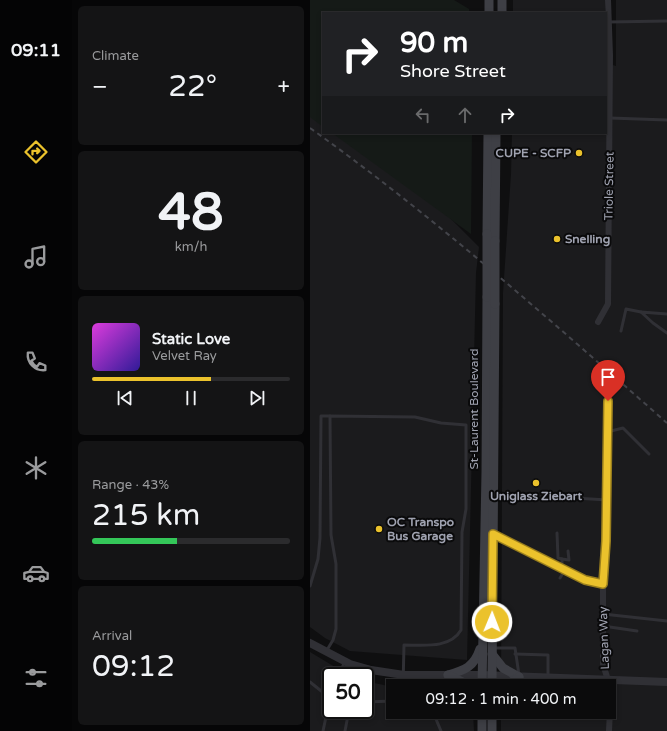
<!DOCTYPE html>
<meta charset="utf-8">
<style>
body{margin:0;font-family:"Varela Round",sans-serif;background:#141415;color:#f1f3f6;height:100vh;display:flex;flex-direction:column;font-size:15px;white-space:nowrap}
*{box-sizing:border-box;margin:0}
p{font-size:13px;color:#9a9b9d}
.icon{flex:none;width:22px;height:22px;fill:none;stroke:currentColor;stroke-width:2;stroke-linecap:round;stroke-linejoin:round}
.map{position:relative;flex:1;overflow:hidden}
.details{display:flex;flex-direction:column;gap:6px;padding:6px;background:#060607;width:238px}
.details>*{flex:none}
.top-card{position:absolute;left:12px;top:12px;width:285px;height:122px;border-radius:0px;box-shadow:0 2px 6px #0003,0 0 0 1px #2b2b2d;background:#202124;color:#fff;overflow:hidden}
.speed{position:absolute;left:12px;top:667px;display:flex;gap:8px;font-size:20px;font-weight:700;text-align:center}
.speed>*{display:grid;place-content:center;width:52px;height:52px;border-radius:50%;background:#0b0b0c;box-shadow:0 2px 6px #0003,0 0 0 1px #2b2b2d;line-height:1}
.speed .limit{border:2px solid #111;border-radius:6px;background:#fff;color:#111}
.pin{position:absolute;display:grid;place-items:center;width:34px;height:34px;color:#fff;margin:-41px -17px;border-radius:50% 50% 50% 0;rotate:-45deg;box-shadow:0 0 4px #0007}
.pin .icon{rotate:45deg}
.me{position:absolute;width:44px;margin:-22px;rotate:1deg;stroke-linejoin:round;filter:drop-shadow(0 0 3px #0008)}
.turn{display:flex;align-items:center;gap:14px;height:84px;padding:0 12px;font-size:18px}
.turn .icon{width:52px;height:52px;stroke-width:2.5}
.turn b{display:block;font-size:28px;line-height:34px}
.lanes{display:flex;align-items:center;height:38px;padding:0 12px;background:#0003;justify-content:center;gap:20px;direction:ltr}
.lanes .off{opacity:.35}
.big{font-size:30px;font-weight:600;line-height:1.1}
.details .tile{flex:1;display:flex;flex-direction:column;justify-content:center;gap:6px;min-width:0;padding:0 14px;border-radius:6px;background:#141415}
.details .dial{align-items:center;gap:0}
.dial b{font-size:52px;line-height:1}
.song{display:flex;align-items:center;gap:12px}
.cover{width:48px;height:48px;border-radius:6px;background:linear-gradient(135deg,hsl(300 70% 55%),hsl(250 70% 35%))}
.played{height:4px;border-radius:2px;background:linear-gradient(90deg,#ebc22c 60%,#2b2b2d 60%)}
.keys{display:flex;justify-content:space-around;direction:ltr}
.heat{display:flex;justify-content:space-between;align-items:center;font-size:22px;direction:ltr}
.charge{height:6px;border-radius:3px;background:linear-gradient(90deg,#34c759 43%,#2b2b2d 0)}
.trip{position:absolute;left:76px;top:679px;width:230px;height:40px;border-radius:0px;background:#0b0b0c;box-shadow:0 2px 6px #0003,0 0 0 1px #2b2b2d;font-weight:600;line-height:40px;text-align:center}
main{display:flex;flex:1;min-height:0}
.menu{display:flex;flex-direction:column;width:72px;justify-content:space-around;align-items:center;background:#040405;color:#9a9b9d}
.menu .icon{width:28px;height:28px}
.menu .current{color:#ebc22c}
.menu b{font-size:18px;color:#f1f3f6}
.map>svg:first-child{display:block}
.built{fill:#1b1b1d}
.green{fill:#151a17}
.lines{fill:none;stroke-linecap:round;stroke-linejoin:round}
.service{stroke:#303035;stroke-width:3}
.minor{stroke:#303035;stroke-width:6}
.tertiary{stroke:#303035;stroke-width:8}
.secondary{stroke:#3e3f45;stroke-width:9}
.rail{stroke:#43444a;stroke-width:2;stroke-dasharray:5 4;stroke-linecap:butt}
.secondary-bridge{stroke:#3e3f45;stroke-width:9}
.route-casing{stroke:#997e1d;stroke-width:10}
.route{stroke:#ebc22c;stroke-width:7}
.poi-dot{fill:#ebc22c;stroke:#0a0a0b;stroke-width:1.5}
.labels{text-anchor:middle;dominant-baseline:central;stroke-width:4;stroke-linejoin:round;paint-order:stroke}
.poi-label{font-size:12px;font-weight:bold;fill:#a0a3b1;stroke:#0a0a0b;text-anchor:start}
.street-label{font-size:12px;fill:#a0a3b1;stroke:#0a0a0b}
</style>
<main>
<nav class="menu">
<b>09:11</b>
<svg class="icon current" aria-label="directions" viewBox="0 0 24 24"><path d="M12 3l9 9-9 9-9-9zM9 14v-3h6M13 9l2 2-2 2"/></svg>
<svg class="icon" aria-label="music" viewBox="0 0 24 24"><path d="M9 18V5l10-2v13"/><circle cx="6" cy="18" r="3"/><circle cx="16" cy="16" r="3"/></svg>
<svg class="icon" aria-label="phone" viewBox="0 0 24 24"><path d="M5 4h4l2 5-3 2q2 4 5 5l2-3 5 2v4C11 20 4 13 5 4z"/></svg>
<svg class="icon" aria-label="climate" viewBox="0 0 24 24"><path d="M12 3v18M4 7l16 10M4 17L20 7"/></svg>
<svg class="icon" aria-label="car" viewBox="0 0 24 24"><path d="M5 17H2v-5l4-1 3-4h7l3 4 3 1v5h-3M9 17h6M6 11h13"/><circle cx="7" cy="17" r="2"/><circle cx="17" cy="17" r="2"/></svg>
<svg class="icon" aria-label="filters" viewBox="0 0 24 24"><path d="M4 7h16M4 17h16"/><circle cx="9" cy="7" r="2"/><circle cx="15" cy="17" r="2"/></svg>
</nav>
<section class="details">
<div class="tile"><p>Climate</p>
<div class="heat"><a>−</a><b class="big">22°</b><a>+</a></div>
</div>
<div class="tile dial"><b>48</b><p>km/h</p></div>
<div class="tile">
<div class="song"><i class="cover"></i><div><b>Static Love</b><p>Velvet Ray</p></div></div>
<div class="played"></div>
<div class="keys"><svg class="icon" aria-label="previous" viewBox="0 0 24 24"><path d="M18 5L8 12l10 7zM5 5v14"/></svg><svg class="icon" aria-label="pause" viewBox="0 0 24 24"><path d="M8 5v14M16 5v14"/></svg><svg class="icon" aria-label="next" viewBox="0 0 24 24"><path d="M6 5l10 7-10 7zM19 5v14"/></svg></div>
</div>
<div class="tile"><p>Range · 43%</p><b class="big">215 km</b><div class="charge"></div></div>
<div class="tile"><p>Arrival</p><b class="big">09:12</b></div>
</section>
<div class="map">
<svg width="357" height="731" viewBox="0 0 357 731">
<rect width="100%" height="100%" fill="#0f0f10"/>
<!-- built -->
<g class="built">
<rect x="203" y="0" width="92" height="13"/>
<polygon points="306,0 357,0 357,731 191,731 191,712 299,712 299,686 191,686 193,293 201,174 202,133 296,133 296,46 296,63 306,66"/>
<polygon points="0,111 13,120 13,133 30,133 131,209 169,247 166,273 157,660 40,651 15,638 0,627"/>
<polygon points="0,652 40,676 21,676 21,710 55,710 55,681 83,687 83,712 163,712 164,731 0,731"/>
</g>
<!-- green -->
<g class="green">
<polygon points="0,0 144,0 159,9 159,13 13,13 13,127 0,117"/>
<polygon points="22,133 162,133 161,234"/>
</g>
<g class="lines">
<!-- service -->
<g class="service">
<polyline points="299,22 357,21"/>
<polyline points="300,118 357,120"/>
<polyline points="357,314 331,312 343,323 357,333"/>
<polyline points="311,331 316,309 331,312"/>
<polyline points="297,432 313,428 339,454"/>
<polyline points="265,498 297,500"/>
<polyline points="247,533 248,558 252,559 252,569"/>
<polyline points="252,559 259,560 258,551"/>
<polyline points="250,578 255,570"/>
<polyline points="0,586 8,559 10,538 11,416 20,416"/>
<polyline points="293,614 357,621"/>
<polyline points="293,626 327,631"/>
<polyline points="184,648 205,648 209,675"/>
<path d="M17,650L23,640L26,629V564L21,535L20,416L105,417L131,423L156,425V509L152,532L151,630C140,649 113,645 94,645L93,686"/>
<polyline points="205,654 238,655 238,677"/>
<polyline points="29,676 34,663"/>
<polyline points="46,676 49,668"/>
<polyline points="0,682 20,698"/>
<polyline points="55,702 83,701"/>
<polyline points="123,712 131,731"/>
<polyline points="13,731 20,698"/>
<polyline points="35,731 39,710"/>
</g>
<!-- minor -->
<g class="minor">
<polyline points="288,322 298,304 300,55 298,0"/>
<polyline points="298,401 296,541 293,584 293,664 301,690 299,731"/>
<polyline points="183,534 275,580 293,584"/>
</g>
<!-- tertiary -->
<polyline class="tertiary" points="0,643 40,664 61,670 94,675 172,675 357,682"/>
<!-- secondary -->
<g class="secondary">
<polyline points="179,13 179,0"/>
<polyline points="192,13 192,0"/>
<polyline points="177,234 178,133"/>
<polyline points="185,241 186,133"/>
<polyline points="182,654 193,668 209,677"/>
<path d="M138,675C155,670 164,667 170,649"/>
<polyline points="138,675 161,686"/>
<polyline points="172,686 176,472 177,297"/>
<polyline points="182,686 185,304"/>
<polyline points="195,686 209,677"/>
<polyline points="172,712 172,731"/>
<polyline points="182,731 182,712"/>
</g>
<!-- rail -->
<path class="rail" d="M0,128C126,218 241,321 357,423"/>
<!-- secondary-bridge -->
<g class="secondary-bridge">
<polyline points="177,297 177,234"/>
<polyline points="185,304 185,241"/>
</g>
</g>
<g class="lines">
<defs>
<polyline id="route" points="182,622 183,534 275,580 293,584 296,541 298,401"/>
</defs>
<!-- route casing -->
<use href="#route" class="route-casing"/>
<!-- route -->
<use href="#route" class="route"/>
</g>
<!-- markers -->
<g class="poi-dot">
<circle cx="269" cy="153" r="4"/>
<circle cx="247" cy="239" r="4"/>
<circle cx="226" cy="483" r="4"/>
<circle cx="69" cy="529" r="4"/>
</g>
<g class="labels">
<!-- poi labels -->
<g class="poi-label">
<text x="261" y="153" text-anchor="end">CUPE - SCFP</text>
<text x="255" y="239">Snelling</text>
<text x="226" y="496" text-anchor="middle">Uniglass Ziebart</text>
<text x="77" y="522">OC Transpo<tspan x="77" dy="14">Bus Garage</tspan></text>
</g>
<!-- street labels -->
<g class="street-label">
<text transform="translate(299 186) rotate(-89)">Triole Street</text>
<text transform="translate(164 409) rotate(-90)">St-Laurent Boulevard</text>
<text transform="translate(294 638) rotate(-92)">Lagan Way</text>
</g>
</g>
</svg>
<div class="speed"><div class="limit">50</div></div>
<div class="pin" style="left:298px;top:401px;background:#d93025"><svg class="icon" aria-label="arrive" viewBox="0 0 24 24"><path d="M6 21V4h12l-3 4 3 4H6"/></svg></div>
<svg class="me" style="left:182px;top:622px" viewBox="-20 -20 40 40"><circle r="17" fill="#ebc22c" stroke="#fff" stroke-width="3"/><path d="M0-11L8 9 0 5-8 9z" fill="#fff"/></svg>
<div class="trip">09:12 · 1 min · 400 m</div>
<div class="top-card">
<div class="turn"><svg class="icon" aria-label="right" viewBox="0 0 24 24"><path d="M7 20v-9h11M14 6l5 5-5 5"/></svg><div><b>90 m</b>Shore Street</div></div>
<div class="lanes"><svg class="icon off" aria-label="left" viewBox="0 0 24 24"><path d="M17 20v-9H6M10 6l-5 5 5 5"/></svg><svg class="icon off" aria-label="ahead" viewBox="0 0 24 24"><path d="M12 20V5M6 11l6-6 6 6"/></svg><svg class="icon" aria-label="right" viewBox="0 0 24 24"><path d="M7 20v-9h11M14 6l5 5-5 5"/></svg></div>
</div>
</div>
</main>
